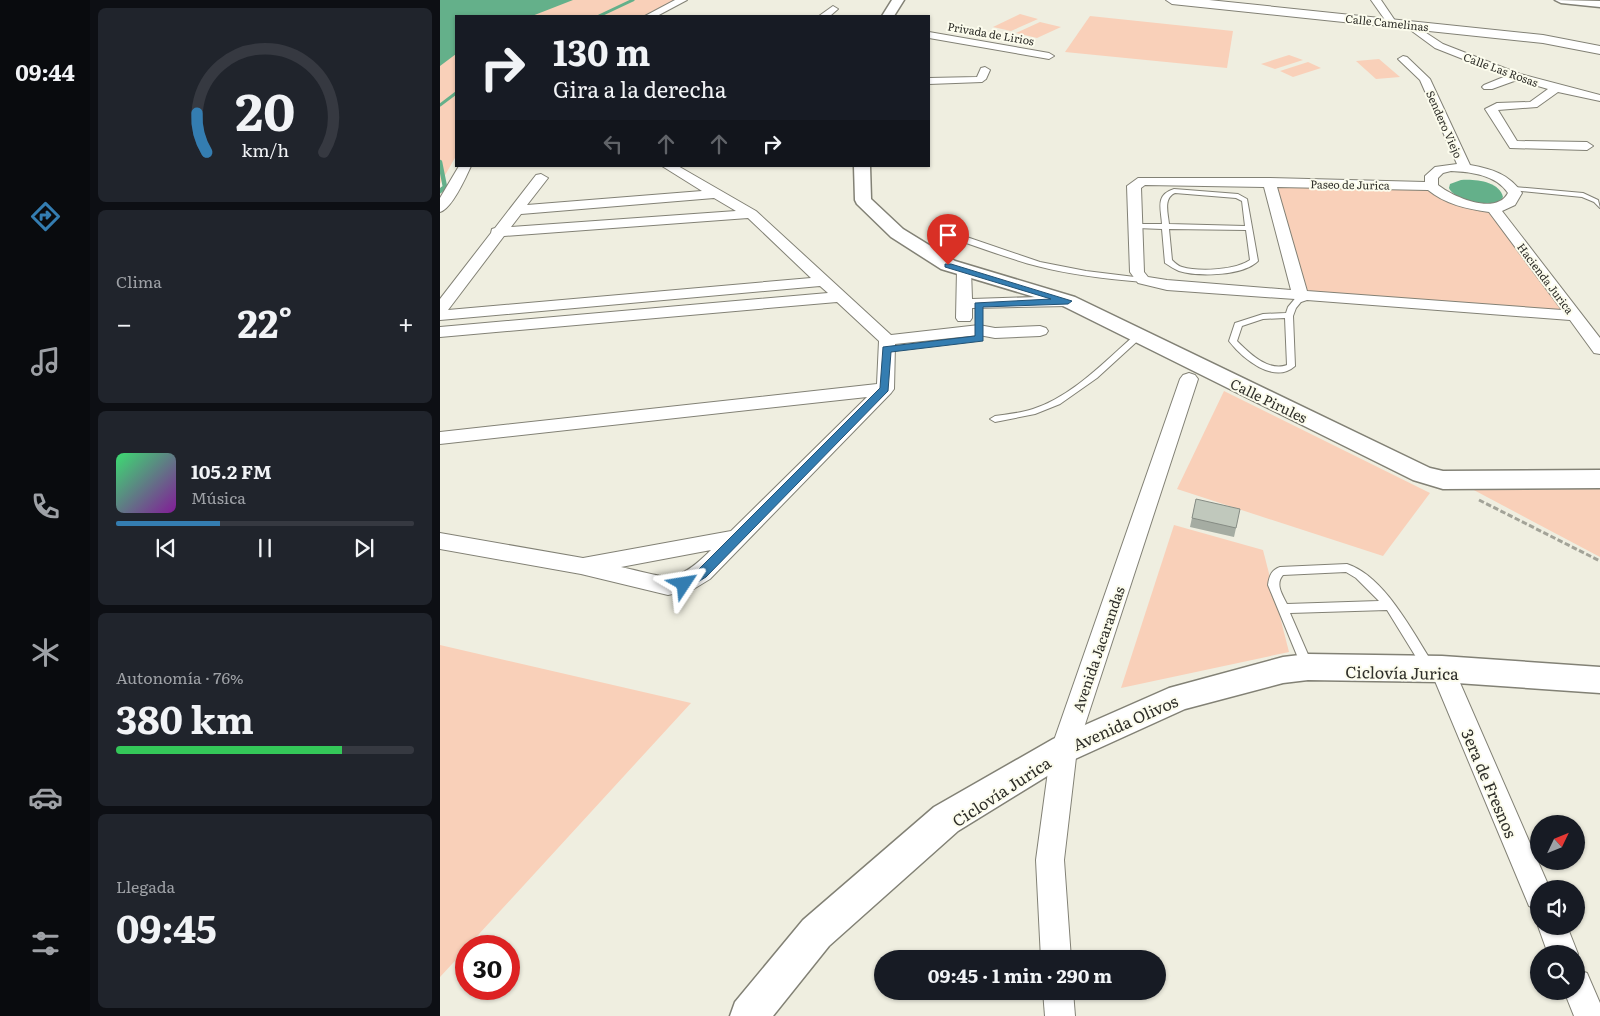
<!DOCTYPE html>
<html lang="es">
<meta charset="utf-8">
<style>
body{margin:0;font-family:Literata,serif;background:#20242c;color:#f1f3f6;height:100vh;display:flex;flex-direction:column;font-size:19px;white-space:nowrap}
*{box-sizing:border-box;margin:0}
p{font-size:16px;color:#9ea1a6}
.icon{flex:none;width:28px;height:28px;fill:none;stroke:currentColor;stroke-width:2;stroke-linecap:round;stroke-linejoin:round}
.map{position:relative;flex:1;overflow:hidden}
.details{display:flex;flex-direction:column;gap:8px;padding:8px;background:#0d0f14;width:350px}
.details>*{flex:none}
.top-card{position:absolute;left:15px;top:15px;width:475px;height:152px;border-radius:0px;box-shadow:0 1px 4px #0004;background:#171b24;color:#f1f3f6;overflow:hidden}
.needle{width:32px;rotate:47deg}
.buttons{position:absolute;left:1090px;top:815px;display:grid;gap:10px}
.buttons a{display:grid;place-items:center;width:55px;height:55px;border-radius:50%;background:#171b24;box-shadow:0 1px 4px #0004;font-size:25px}
.speed{position:absolute;left:15px;top:935px;display:flex;gap:10px;font-size:25px;font-weight:700;text-align:center}
.speed>*{display:grid;place-content:center;width:65px;height:65px;border-radius:50%;background:#171b24;box-shadow:0 1px 4px #0004;line-height:1}
.speed .limit{border:8px solid #d22;background:#fff;color:#111}
.pin{position:absolute;display:grid;place-items:center;width:42px;height:42px;color:#fff;margin:-51px -21px;border-radius:50% 50% 50% 0;rotate:-45deg;box-shadow:0 0 5px #0007}
.pin .icon{rotate:45deg}
.me{position:absolute;width:55px;margin:-28px;rotate:57deg;stroke-linejoin:round;filter:drop-shadow(0 0 4px #0008)}
.turn{display:flex;align-items:center;gap:18px;height:105px;padding:0 15px;font-size:22px}
.turn .icon{width:65px;height:65px;stroke-width:2.5}
.turn b{display:block;font-size:35px;line-height:42px}
.lanes{display:flex;align-items:center;height:48px;padding:0 15px;background:#0003;justify-content:center;gap:25px;direction:ltr}
.lanes .off{opacity:.35}
.big{font-size:38px;font-weight:700;line-height:1.1}
.details .card{flex:1;display:flex;flex-direction:column;justify-content:center;gap:8px;min-width:0;padding:0 18px;border-radius:8px;background:#20242c}
.details .dial{align-items:center;gap:0}
.dial svg{height:130px;overflow:visible;fill:none;stroke:#363941;stroke-width:7;stroke-linecap:round;text-anchor:middle}
.dial text{fill:#f1f3f6;stroke:none}
.song{display:flex;align-items:center;gap:15px}
.cover{width:60px;height:60px;border-radius:8px;background:linear-gradient(135deg,hsl(140 70% 55%),hsl(290 70% 35%))}
.played{height:5px;border-radius:2px;background:linear-gradient(90deg,#347db1 35%,#363941 35%)}
.keys{display:flex;justify-content:space-around;direction:ltr}
.heat{display:flex;justify-content:space-between;align-items:center;font-size:28px;direction:ltr}
.charge{height:8px;border-radius:4px;background:linear-gradient(90deg,#34c759 76%,#363941 0)}
.trip{position:absolute;left:434px;top:950px;width:292px;height:50px;border-radius:25px;background:#171b24;box-shadow:0 1px 4px #0004;font-weight:700;line-height:50px;text-align:center}
main{display:flex;flex:1;min-height:0}
.menu{display:flex;flex-direction:column;width:90px;justify-content:space-around;align-items:center;background:#090b0e;color:#9ea1a6}
.menu .icon{width:35px;height:35px}
.menu .selected{color:#347db1}
.menu b{font-size:22px;color:#f1f3f6}
.map>svg:first-child{display:block}
.green{fill:#f9d0b9}
.water{fill:#64b08a}
.lines{fill:none;stroke-linecap:round;stroke-linejoin:round}
.stream-far1{stroke:#64b08a;stroke-width:3}
.stream{stroke:#64b08a;stroke-width:4.5}
.service-casing{stroke:#828175;stroke-width:2}
.minor-casing{stroke:#828175;stroke-width:2}
.tertiary-casing{stroke:#828175;stroke-width:3}
.secondary-casing{stroke:#828175;stroke-width:2}
.path{stroke:#a3a398;stroke-width:3;stroke-dasharray:5.5 2.5;stroke-linecap:butt}
.service{fill:#fff;fill-rule:evenodd}
.minor{fill:#fff;fill-rule:evenodd}
.tertiary{fill:#fff;fill-rule:evenodd}
.secondary{fill:#fff;fill-rule:evenodd}
.wall{fill:#a5aca2}
.building{fill:#c0c8bc;stroke:#868c84}
.route{fill:#347db1;stroke:#225173}
.labels{text-anchor:middle;dominant-baseline:central;stroke-width:4;stroke-linejoin:round;paint-order:stroke}
.far-street-label{font-size:11px;fill:#2e2e29;stroke:#fcfced}
.street-label{font-size:14px;fill:#2e2e29;stroke:#fcfced}
.near-street-label{font-size:16px;fill:#2e2e29;stroke:#fcfced}
</style>
<main>
<nav class="menu">
<b>09:44</b>
<svg class="icon selected" aria-label="directions" viewBox="0 0 24 24"><path d="M12 3l9 9-9 9-9-9zM9 14v-3h6M13 9l2 2-2 2"/></svg>
<svg class="icon" aria-label="music" viewBox="0 0 24 24"><path d="M9 18V5l10-2v13"/><circle cx="6" cy="18" r="3"/><circle cx="16" cy="16" r="3"/></svg>
<svg class="icon" aria-label="phone" viewBox="0 0 24 24"><path d="M5 4h4l2 5-3 2q2 4 5 5l2-3 5 2v4C11 20 4 13 5 4z"/></svg>
<svg class="icon" aria-label="climate" viewBox="0 0 24 24"><path d="M12 3v18M4 7l16 10M4 17L20 7"/></svg>
<svg class="icon" aria-label="car" viewBox="0 0 24 24"><path d="M5 17H2v-5l4-1 3-4h7l3 4 3 1v5h-3M9 17h6M6 11h13"/><circle cx="7" cy="17" r="2"/><circle cx="17" cy="17" r="2"/></svg>
<svg class="icon" aria-label="filters" viewBox="0 0 24 24"><path d="M4 7h16M4 17h16"/><circle cx="9" cy="7" r="2"/><circle cx="15" cy="17" r="2"/></svg>
</nav>
<section class="details">
<div class="card dial"><svg viewBox="0 0 100 80">
<path d="M14 69A42 42 0 1 1 86 69"/>
<path d="M14 69A42 42 0 0 1 8 45" stroke="#347db1"/>
<text x="50" y="56" font-size="32" font-weight="700">20</text>
<text x="50" y="72" font-size="11">km/h</text>
</svg></div>
<div class="card"><p>Clima</p>
<div class="heat"><a>−</a><b class="big">22°</b><a>+</a></div>
</div>
<div class="card">
<div class="song"><i class="cover"></i><div><b>105.2 FM</b><p>Música</p></div></div>
<div class="played"></div>
<div class="keys"><svg class="icon" aria-label="previous" viewBox="0 0 24 24"><path d="M18 5L8 12l10 7zM5 5v14"/></svg><svg class="icon" aria-label="pause" viewBox="0 0 24 24"><path d="M8 5v14M16 5v14"/></svg><svg class="icon" aria-label="next" viewBox="0 0 24 24"><path d="M6 5l10 7-10 7zM19 5v14"/></svg></div>
</div>
<div class="card"><p>Autonomía · 76%</p><b class="big">380 km</b><div class="charge"></div></div>
<div class="card"><p>Llegada</p><b class="big">09:45</b></div>
</section>
<div class="map">
<svg width="1160" height="1016" viewBox="0 0 1160 1016">
<rect width="100%" height="100%" fill="#efeee0"/>
<!-- green -->
<g class="green">
<polygon points="0,0 235,0 203,16 16,16 16,156 0,184"/>
<polygon points="580,14 598,19 571,31 553,27"/>
<polygon points="650,16 793,31 787,68 625,52"/>
<polygon points="600,22 621,27 597,38 576,33"/>
<polygon points="849,55 863,60 835,69 821,64"/>
<polygon points="939,59 960,77 936,79 916,61"/>
<polygon points="868,62 881,68 853,77 840,71"/>
<polygon points="835,185 986,189 1018,206 1049,212 1127,312 866,293"/>
<polygon points="784,391 990,493 943,556 737,489"/>
<polygon points="1030,488 1160,488 1160,557"/>
<polygon points="734,525 823,550 849,652 681,688"/>
<polygon points="0,645 251,703 28,946 26,946 26,949 0,977"/>
</g>
<!-- water -->
<g class="water">
<polygon points="0,0 133,0 92,16 16,16 16,54 0,66"/>
<path d="M1021,180C1035,179 1059,181 1063,197C1055,211 1015,202 1009,188L1010,184Z"/>
</g>
<g class="lines">
<!-- stream-far1 -->
<g class="stream-far1">
<polyline points="159,16 193,0"/>
<polyline points="0,105 16,93"/>
</g>
<!-- stream -->
<polyline class="stream" points="0,162 5,187 0,191"/>
<defs>
<g id="service">
<polygon points="1074,187 1143,193 1158,200 1160,208 1154,202 1142,197 1072,190 1072,188"/>
<path d="M734,189L798,194L807,199L818,261C803,276 758,277 739,271C734,269 730,266 725,263L722,229L697,228L693,226L697,224H722C721,208 715,195 734,189ZM735,193L796,198L802,201L805,226L729,224C728,214 723,198 735,193ZM729,229L806,230L810,260C796,270 759,272 742,267C738,266 735,263 732,260Z"/>
<path d="M509,233H515L600,262L646,271L703,278L707,280L703,282C667,279 632,275 597,266C567,258 538,247 509,237Z"/>
<path d="M858,295H861L865,297L856,308L853,316L855,366C834,385 802,358 789,341L795,323L823,314L846,313L848,307ZM845,318L847,365C828,372 809,353 797,341L802,326L823,319Z"/>
<path d="M696,334H702L703,336L657,378L620,404L595,414L555,422L550,419L555,416C568,414 581,413 593,409C633,396 665,361 696,334Z"/>
<path d="M907,564C944,576 972,631 992,662L994,666L992,670L988,671L984,670L947,610L850,613L873,666L871,670L867,671L863,670L828,585C829,577 831,570 840,567ZM906,572L916,578L939,601L847,604C842,594 835,584 843,575Z"/>
</g>
<g id="minor">
<polygon points="235,0 247,0 217,16 205,16"/>
<polygon points="931,0 941,0 956,22 954,24 948,24"/>
<polygon points="393,6 398,9 390,16 379,16"/>
<polygon points="968,21 1003,44 1080,74 1160,95 1160,101 1118,92 1097,107 1058,110 1077,141 1147,142 1153,146 1147,150 1070,148 1045,109 1057,103 1090,102 1108,89 1077,80 1052,89 1044,89 1042,87 1044,85 1066,76 995,48 965,26 963,24"/>
<polygon points="489,32 609,53 614,56 609,59 489,38"/>
<path d="M963,56L967,57L990,79L1030,165C1052,169 1069,174 1082,193L1075,205L1062,211L1160,338V354L1154,353L1130,320L867,300L861,302L855,299L727,290L698,283L690,272L687,186L698,178H829L985,182V176L995,167L1017,164L980,80L958,59ZM1011,171C1032,172 1056,175 1068,193C1056,216 1013,197 998,185V178L1003,173ZM705,185L824,187L851,290L727,280L708,277L704,272L701,188ZM837,187L988,190C1005,204 1027,209 1049,212L1122,310L867,291Z"/>
<polygon points="545,67 550,70 546,79 542,82 489,84 489,78 537,77 541,68"/>
<path d="M19,166H31C26,177 12,209 0,212V198Z"/>
<path d="M222,166H238L316,211L451,335L539,325L555,328L600,326L606,328L608,331L606,334L600,336L555,338L539,335L455,344L454,389L451,393L270,579L252,590L228,595L141,574L0,549V533L143,558L291,531L427,397L0,444V432L437,384L439,341L397,302L0,337V327L388,293L380,286L0,320V299L51,233L52,229L55,228L96,175L101,174L108,178L87,205L262,191ZM274,198L296,211L71,227L81,214ZM308,218L371,278L8,310L64,236ZM271,550C234,587 228,577 181,567Z"/>
<polygon points="524,266 529,267 531,270 532,299 628,296 634,298 636,301 634,304 628,306 532,308 532,318 530,321 518,321 516,318 517,270 519,267"/>
<polygon points="749,373 755,375 758,379 637,749 624,860 631,959 601,959 596,860 611,749 740,379 743,375"/>
<polygon points="1002,659 1010,662 1014,669 1110,889 1099,889 1099,910 1089,906 990,669 994,662"/>
<polygon points="1099,923 1099,926 1127,926 1138,954 1136,958 1136,954 1108,954 1098,926"/>
<polygon points="1136,969 1147,973 1160,1003 1160,1016 1134,1016 1124,991 1136,991"/>
<polygon points="603,991 633,991 635,1016 605,1016"/>
</g>
<g id="tertiary">
<polygon points="452,0 464,0 454,16 442,16"/>
<polygon points="1115,0 1160,1 1160,7 1121,3"/>
<polygon points="414,166 430,166 431,199 463,229 515,261 635,297 990,468 1003,471 1160,470 1160,488 1003,489 973,480 621,305 501,269 451,237 417,204 415,200"/>
<polygon points="868,654 1002,656 1160,667 1160,693 1002,682 868,680 843,683 745,709 635,759 518,831 389,946 333,1016 290,1016 295,1002 363,920 494,807 613,739 729,688 843,657"/>
</g>
<polygon id="secondary" points="726,0 769,0 1103,35 1160,46 1160,54 1103,43 732,4"/>
</defs>
<!-- service casing -->
<use href="#service" class="service-casing"/>
<!-- minor casing -->
<use href="#minor" class="minor-casing"/>
<!-- tertiary casing -->
<use href="#tertiary" class="tertiary-casing"/>
<!-- secondary casing -->
<use href="#secondary" class="secondary-casing"/>
<!-- path -->
<polyline class="path" points="1039,500 1160,561"/>
<!-- service -->
<use href="#service" class="service"/>
<!-- minor -->
<use href="#minor" class="minor"/>
<!-- tertiary -->
<use href="#tertiary" class="tertiary"/>
<!-- secondary -->
<use href="#secondary" class="secondary"/>
</g>
<!-- wall -->
<polygon class="wall" points="756,499 796,528 794,537 750,527"/>
<!-- building -->
<polygon class="building" points="756,499 800,509 796,528 752,518"/>
<!-- route -->
<polygon class="route" points="505,264 511,264 632,301 628,304 543,307 543,341 451,352 448,391 266,577 248,588 239,588 238,584 239,581 258,570 440,388 443,347 535,336 535,303 611,299 505,267"/>
<g class="labels">
<!-- far-street labels -->
<g class="far-street-label">
<text transform="translate(947 22) rotate(6)">Calle Camelinas</text>
<text transform="translate(551 33) rotate(10)">Privada de Lirios</text>
<text transform="translate(1061 69) rotate(20)">Calle Las Rosas</text>
<text transform="translate(1005 124) rotate(66)">Sendero Viejo</text>
<text transform="translate(910 184) rotate(1)">Paseo de Jurica</text>
<text transform="translate(1106 278) rotate(53)">Hacienda Jurica</text>
</g>
<!-- street labels -->
<g class="street-label">
<text transform="translate(829 400) rotate(26)">Calle Pirules</text>
<text transform="translate(658 649) rotate(-71)">Avenida Jacarandas</text>
</g>
<!-- near-street labels -->
<g class="near-street-label">
<text transform="translate(962 672) rotate(1)">Ciclovía Jurica</text>
<text transform="translate(685 722) rotate(-24)">Avenida Olivos</text>
<text transform="translate(1050 783) rotate(67)">3era de Fresnos</text>
<text transform="translate(561 791) rotate(-33)">Ciclovía Jurica</text>
</g>
</g>
</svg>
<div class="buttons">
<a><svg class="needle" viewBox="-14 -14 28 28"><path d="M0-13l5 13h-10z" fill="#e53935"/><path d="M0 13l5-13h-10z" fill="#9ea1a6"/></svg></a>
<a><svg class="icon" aria-label="sound" viewBox="0 0 24 24"><path d="M4 9h4l5-4v14l-5-4H4zM17 9q2 3 0 6"/></svg></a>
<a><svg class="icon" aria-label="search" viewBox="0 0 24 24"><circle cx="10" cy="10" r="6"/><path d="M15 15l6 6"/></svg></a>
</div>
<div class="speed"><div class="limit">30</div></div>
<div class="pin" style="left:508px;top:265px;background:#d93025"><svg class="icon" aria-label="arrive" viewBox="0 0 24 24"><path d="M6 21V4h12l-3 4 3 4H6"/></svg></div>
<svg class="me" style="left:244px;top:584px" viewBox="-20 -20 40 40"><path d="M0-17L14 15 0 8-14 15z" fill="#347db1" stroke="#fff" stroke-width="4"/></svg>
<div class="trip">09:45 · 1 min · 290 m</div>
<div class="top-card">
<div class="turn"><svg class="icon" aria-label="right" viewBox="0 0 24 24"><path d="M7 20v-9h11M14 6l5 5-5 5"/></svg><div><b>130 m</b>Gira a la derecha</div></div>
<div class="lanes"><svg class="icon off" aria-label="left" viewBox="0 0 24 24"><path d="M17 20v-9H6M10 6l-5 5 5 5"/></svg><svg class="icon off" aria-label="ahead" viewBox="0 0 24 24"><path d="M12 20V5M6 11l6-6 6 6"/></svg><svg class="icon off" aria-label="ahead" viewBox="0 0 24 24"><path d="M12 20V5M6 11l6-6 6 6"/></svg><svg class="icon" aria-label="right" viewBox="0 0 24 24"><path d="M7 20v-9h11M14 6l5 5-5 5"/></svg></div>
</div>
</div>
</main>
